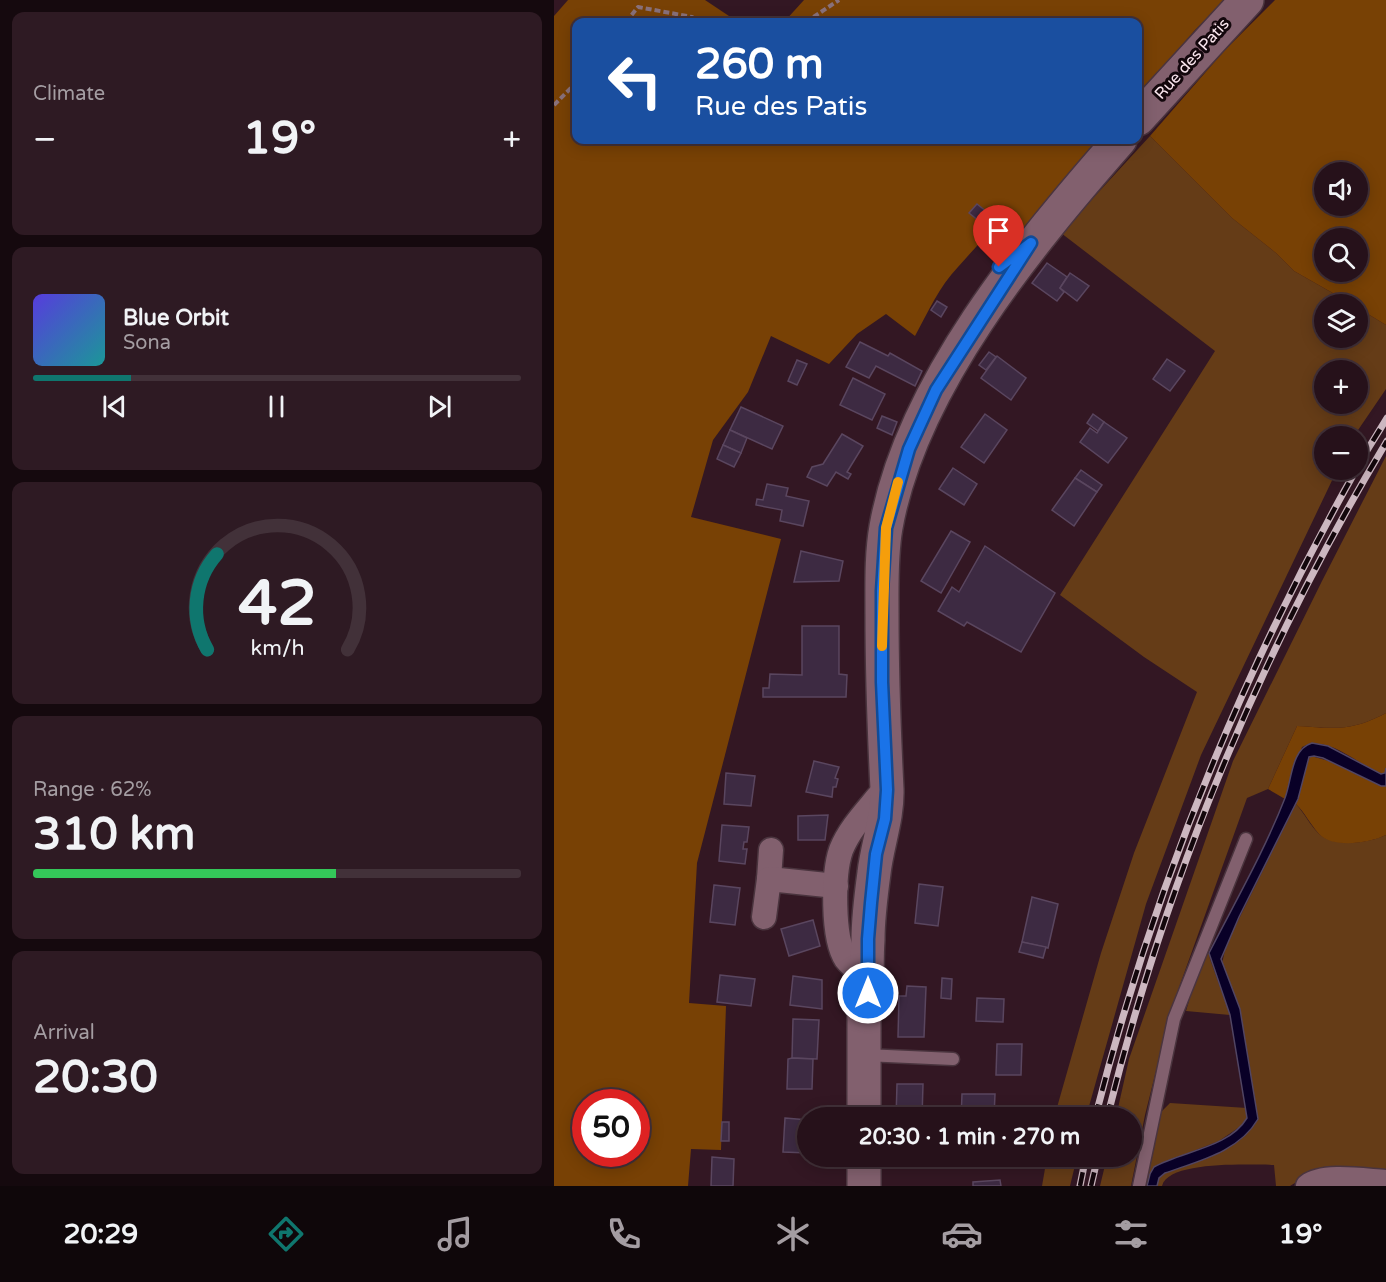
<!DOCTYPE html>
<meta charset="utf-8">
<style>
body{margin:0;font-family:"Varela Round",sans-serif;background:#2e1a23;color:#f1f3f6;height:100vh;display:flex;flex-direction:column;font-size:22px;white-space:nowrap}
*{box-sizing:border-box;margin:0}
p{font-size:20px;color:#a49da2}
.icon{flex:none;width:33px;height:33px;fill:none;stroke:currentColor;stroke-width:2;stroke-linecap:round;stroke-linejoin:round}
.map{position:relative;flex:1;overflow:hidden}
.side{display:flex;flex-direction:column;gap:12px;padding:12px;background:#15090e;width:554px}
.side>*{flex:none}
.hud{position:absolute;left:18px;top:18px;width:570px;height:126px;border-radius:12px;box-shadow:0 3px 15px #0003,0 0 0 2px #423139;background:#1a4fa0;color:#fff;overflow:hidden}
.tools{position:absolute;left:760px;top:162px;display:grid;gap:12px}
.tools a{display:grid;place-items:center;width:54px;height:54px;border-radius:50%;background:#26111a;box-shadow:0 3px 15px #0003,0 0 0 2px #423139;font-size:30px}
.speed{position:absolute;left:18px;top:1089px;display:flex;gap:12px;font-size:30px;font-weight:700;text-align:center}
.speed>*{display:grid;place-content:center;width:78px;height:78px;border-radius:50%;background:#26111a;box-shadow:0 3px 15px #0003,0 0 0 2px #423139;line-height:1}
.speed .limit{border:9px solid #d22;background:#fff;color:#111}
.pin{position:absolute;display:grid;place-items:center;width:51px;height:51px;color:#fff;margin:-62px -26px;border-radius:50% 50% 50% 0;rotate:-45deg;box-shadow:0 0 6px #0007}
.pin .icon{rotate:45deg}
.me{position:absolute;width:66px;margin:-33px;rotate:0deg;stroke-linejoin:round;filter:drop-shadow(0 0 4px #0008)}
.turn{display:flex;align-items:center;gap:21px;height:126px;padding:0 24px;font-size:27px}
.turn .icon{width:78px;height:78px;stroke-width:2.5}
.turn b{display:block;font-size:42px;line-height:51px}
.big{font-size:45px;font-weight:700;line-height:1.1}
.side .widget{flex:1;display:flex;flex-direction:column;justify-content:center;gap:9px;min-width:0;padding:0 21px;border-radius:12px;background:#2e1a23}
.side .dial{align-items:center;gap:0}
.dial svg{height:156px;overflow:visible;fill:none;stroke:#423139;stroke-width:7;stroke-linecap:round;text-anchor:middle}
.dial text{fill:#f1f3f6;stroke:none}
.song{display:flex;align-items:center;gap:18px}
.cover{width:72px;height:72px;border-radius:9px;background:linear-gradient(135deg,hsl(250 70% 55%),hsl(180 70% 35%))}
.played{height:6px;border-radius:3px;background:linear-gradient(90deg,#0f766e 20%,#423139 20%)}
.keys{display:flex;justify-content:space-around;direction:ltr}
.heat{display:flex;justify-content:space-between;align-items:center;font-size:33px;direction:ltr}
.charge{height:9px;border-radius:4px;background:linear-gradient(90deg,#34c759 62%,#423139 0)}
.trip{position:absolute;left:243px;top:1107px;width:345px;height:60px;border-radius:30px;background:#26111a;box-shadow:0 3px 15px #0003,0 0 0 2px #423139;font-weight:700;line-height:60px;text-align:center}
.menu{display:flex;height:96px;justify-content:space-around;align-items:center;background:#0f070a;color:#a49da2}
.menu .icon{width:42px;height:42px}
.menu .active{color:#0f766e}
.menu b{font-size:27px;color:#f1f3f6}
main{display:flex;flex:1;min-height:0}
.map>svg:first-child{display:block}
.green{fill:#653c17;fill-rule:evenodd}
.forest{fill:#784105;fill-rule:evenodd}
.water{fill:#090027;stroke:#514563;stroke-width:1.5}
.building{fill:#3d2a42;stroke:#5a465f;stroke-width:1.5}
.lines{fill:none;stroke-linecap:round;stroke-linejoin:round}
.lane-casing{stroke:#4a343e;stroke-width:15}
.street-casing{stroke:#4a343e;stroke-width:27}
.secondary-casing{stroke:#4a343e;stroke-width:36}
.path{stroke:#89717b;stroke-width:4;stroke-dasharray:6 3;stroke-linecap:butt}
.lane{stroke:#82606e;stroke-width:12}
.street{stroke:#82606e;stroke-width:24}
.secondary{stroke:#82606e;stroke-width:33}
.rail-casing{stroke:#ccb7c0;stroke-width:7}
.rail{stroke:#13070c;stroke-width:4.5;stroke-dasharray:14;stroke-linecap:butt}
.route-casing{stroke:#114b97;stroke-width:15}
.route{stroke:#1a73e8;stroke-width:10}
.slow{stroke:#f59e0b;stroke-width:10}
.labels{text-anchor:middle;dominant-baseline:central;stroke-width:6;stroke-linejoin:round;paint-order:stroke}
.street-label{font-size:16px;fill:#fae6ee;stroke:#13070c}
</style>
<main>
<section class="side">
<div class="widget"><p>Climate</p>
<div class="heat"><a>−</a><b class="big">19°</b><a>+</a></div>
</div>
<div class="widget">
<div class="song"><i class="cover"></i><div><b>Blue Orbit</b><p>Sona</p></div></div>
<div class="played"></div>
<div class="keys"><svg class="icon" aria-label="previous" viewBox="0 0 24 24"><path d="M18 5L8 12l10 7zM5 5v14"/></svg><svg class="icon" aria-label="pause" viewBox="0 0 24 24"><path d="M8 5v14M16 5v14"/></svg><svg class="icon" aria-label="next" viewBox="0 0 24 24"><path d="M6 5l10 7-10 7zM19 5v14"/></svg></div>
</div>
<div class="widget dial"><svg viewBox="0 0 100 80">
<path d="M14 69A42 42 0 1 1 86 69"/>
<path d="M14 69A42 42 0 0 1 19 20" stroke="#0f766e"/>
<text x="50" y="56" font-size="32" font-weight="700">42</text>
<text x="50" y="72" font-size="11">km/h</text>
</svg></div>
<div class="widget"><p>Range · 62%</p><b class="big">310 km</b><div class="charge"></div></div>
<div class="widget"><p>Arrival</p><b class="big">20:30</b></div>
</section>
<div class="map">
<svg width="833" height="1186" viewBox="0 0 833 1186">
<rect width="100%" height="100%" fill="#331723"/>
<!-- green -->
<g class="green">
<path d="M596,136L678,218L722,253L740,271L798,304H771V338H804V308L832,325V389L800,436H771V470H783L647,755L592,904L532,1117L500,1118L547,953L580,853L643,692L590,657L506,595L661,351L507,233ZM771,370H804V404H771Z"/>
<path d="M832,456V713C796,732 782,728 743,726L714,789L693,798L618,1007L591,1115L577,1186H546L553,1157L578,1156V1118L562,1117L575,1059L679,761L768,581Z"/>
<path d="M742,804C750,813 756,825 765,834C781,848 815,843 832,835V1173L769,1168L757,1173L736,1186H722L720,1165C698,1165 615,1160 608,1186H603L605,1178L611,1173C644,1161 685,1152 704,1119L686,1009L668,964L672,945Z"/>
<polygon points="655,953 656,959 676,1015 632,1011 647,960"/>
<polygon points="616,1103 693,1108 693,1118 687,1126 665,1141 604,1165 596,1174 593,1186 587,1186 605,1114"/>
<polygon points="493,1157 523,1157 516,1186 488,1186"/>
</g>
<!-- forest -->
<g class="forest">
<path d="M14,0H151L184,22H22V140H545L464,234L445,220C432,237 418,251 404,267C385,287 374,312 361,336L332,314L303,334L275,364L217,336L194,392L159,440L137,517L227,539L143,863L135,1003L172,1006L167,1150L137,1149L134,1186H0V16ZM32,1102H82V1154H32Z"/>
<polygon points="250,0 671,0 641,30 584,96 584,22 230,22"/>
<path d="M721,0H832V325L804,308V304H798L740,271L722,253L678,218L596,136L670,51ZM771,172H804V206H771ZM771,238H804V272H771Z"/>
<path d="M832,713L833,768L830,774C804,767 776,733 748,747L731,799L714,789L743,726C782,728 796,732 832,713Z"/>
<path d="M757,756L782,763L827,786H832V835C816,843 779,849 765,834C756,824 751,813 742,804L752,763Z"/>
</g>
<!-- water -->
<path class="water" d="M758,743L774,746L827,774L831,773L832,768V786H827L769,758L760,756L755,757L744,799L685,917L667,959L686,1009L704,1119C685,1152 644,1161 611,1173L605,1178L603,1186H593L596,1174L600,1167C628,1151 675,1148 693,1118L676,1015L655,953C681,902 710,852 731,798C738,780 737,749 758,743Z"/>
<!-- building -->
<g class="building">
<polygon points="423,204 433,212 425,221 415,213"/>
<polygon points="493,263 513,277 506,288 510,292 503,301 478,283"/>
<polygon points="516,273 535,286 523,301 506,288"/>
<polygon points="383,301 393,307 387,317 377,310"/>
<polygon points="306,342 334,356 336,353 368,371 361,386 322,366 315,378 292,367"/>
<polygon points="435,352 442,357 432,370 425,365"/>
<polygon points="443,356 472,378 457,400 427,378"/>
<polygon points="613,359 631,371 616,391 599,379"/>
<polygon points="243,360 253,364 243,385 234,381"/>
<polygon points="299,378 331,394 318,420 286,405"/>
<polygon points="187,407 229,426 218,449 176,430"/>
<polygon points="431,414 453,430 430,463 407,447"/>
<polygon points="539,414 550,422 544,431 533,423"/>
<polygon points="328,416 343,422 338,435 323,428"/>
<polygon points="550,422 573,438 554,463 526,442 536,428 543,433"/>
<polygon points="176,430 193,438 187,453 169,445"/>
<polygon points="288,434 309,446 293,472 297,474 294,479 282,472 273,486 253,477 258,467 269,464"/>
<polygon points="169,445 187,453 180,467 163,459"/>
<polygon points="399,468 423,484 410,505 385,489"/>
<polygon points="527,470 548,485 543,492 521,478"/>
<polygon points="521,478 543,492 520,526 498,510"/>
<polygon points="213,484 234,488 232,496 255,501 249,526 226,521 228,510 202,505 203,499 209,500"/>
<polygon points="397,531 416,542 387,593 367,581"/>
<polygon points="431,546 501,593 467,652 413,622 410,626 384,611 398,587 405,592"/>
<polygon points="247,551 289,561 285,581 240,582"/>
<polygon points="248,626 285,626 285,674 293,675 292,697 209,697 209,688 215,688 216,674 248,675"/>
<polygon points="260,761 285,767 281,778 284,779 282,787 279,787 278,797 252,792"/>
<polygon points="172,773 201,776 197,806 170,804"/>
<polygon points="274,815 271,840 244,840 244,816"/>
<polygon points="168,825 195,827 193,842 190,842 189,849 193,849 191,864 165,861"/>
<polygon points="365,884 389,887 384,926 361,923"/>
<polygon points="160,885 186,888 181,925 156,922"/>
<polygon points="478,897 504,904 494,948 468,942"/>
<polygon points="259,920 266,946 235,956 227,929"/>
<polygon points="468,942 492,947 489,958 465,952"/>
<polygon points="166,975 201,979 197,1006 163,1002"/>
<polygon points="239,976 268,980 268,1009 236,1005"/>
<polygon points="388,978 398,979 397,999 387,998"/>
<polygon points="353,986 372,987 370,1037 344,1037 345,996 352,996"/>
<polygon points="423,998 450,999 449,1022 422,1021"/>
<polygon points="239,1019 265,1020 263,1059 238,1058"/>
<polygon points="443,1044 468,1044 467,1075 442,1075"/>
<polygon points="238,1058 259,1059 258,1089 233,1089 234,1059"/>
<polygon points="343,1084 369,1084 368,1118 342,1118"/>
<polygon points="408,1094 441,1094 440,1117 407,1118"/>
<polygon points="231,1118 254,1120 254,1153 229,1152"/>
<polygon points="168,1122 175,1122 175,1141 167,1141"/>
<polygon points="158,1157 180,1159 179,1186 157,1186"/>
<polygon points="446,1180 447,1186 419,1186 419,1182"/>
</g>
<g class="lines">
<defs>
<g id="lane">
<polyline points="311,1055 399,1059"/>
<polyline points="585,1186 620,1019 692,839"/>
</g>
<g id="street">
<polyline points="215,879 217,850"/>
<polyline points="210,917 215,879 282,886"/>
<path d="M302,969C299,966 295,963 292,959C278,938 279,873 287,850C295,830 310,814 324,797"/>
<path d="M754,1186C770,1174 812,1181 833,1182"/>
</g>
<g id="secondary">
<polyline points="584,119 693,0"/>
<polyline points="307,994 310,1015 310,1118"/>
<path d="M310,1015C315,986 312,968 314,940C314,918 317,895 320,873C323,845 334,818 333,789C330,730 328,672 328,613C328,585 327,555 332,527C357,386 474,245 566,140"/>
<polyline points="310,1156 310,1186"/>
</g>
</defs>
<!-- lane casing -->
<use href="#lane" class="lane-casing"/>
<!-- street casing -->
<use href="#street" class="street-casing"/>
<!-- secondary casing -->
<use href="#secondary" class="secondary-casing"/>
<!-- path -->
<g class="path">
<polyline points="72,22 84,7 138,17 148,22"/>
<polyline points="252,22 285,0"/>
<polyline points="0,105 22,83"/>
</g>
<!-- lane -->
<use href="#lane" class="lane"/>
<!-- street -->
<use href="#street" class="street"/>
<!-- secondary -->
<use href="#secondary" class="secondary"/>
<defs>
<g id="rail">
<polyline points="804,465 833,418"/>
<path d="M541,1118C599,890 687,674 802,470"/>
<path d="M553,1118C612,880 707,651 833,441"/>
<polyline points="526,1186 532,1156"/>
<polyline points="537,1186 544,1156"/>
</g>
</defs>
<!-- rail casing -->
<use href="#rail" class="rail-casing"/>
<!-- rail -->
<use href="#rail" class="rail"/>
</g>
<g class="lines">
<defs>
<polyline id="route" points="314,993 314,939 317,903 322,854 331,819 333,790 328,682 328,591 332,528 355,449 382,390 477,243 445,267"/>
</defs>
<!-- route casing -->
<use href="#route" class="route-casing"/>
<!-- route -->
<use href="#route" class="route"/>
<!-- slow -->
<polyline class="slow" points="328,646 332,528 344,482"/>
</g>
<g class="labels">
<!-- street labels -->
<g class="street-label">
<text transform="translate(638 59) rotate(-48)">Rue des Patis</text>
</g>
</g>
</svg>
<div class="tools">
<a><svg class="icon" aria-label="sound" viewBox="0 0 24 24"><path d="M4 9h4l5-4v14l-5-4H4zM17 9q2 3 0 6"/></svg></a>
<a><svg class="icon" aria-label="search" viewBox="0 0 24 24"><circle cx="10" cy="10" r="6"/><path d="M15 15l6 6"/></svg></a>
<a><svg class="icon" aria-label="layers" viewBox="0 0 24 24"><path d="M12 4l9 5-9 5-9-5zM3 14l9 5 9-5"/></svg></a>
<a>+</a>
<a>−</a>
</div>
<div class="speed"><div class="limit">50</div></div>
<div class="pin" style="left:445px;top:267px;background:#d93025"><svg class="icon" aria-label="arrive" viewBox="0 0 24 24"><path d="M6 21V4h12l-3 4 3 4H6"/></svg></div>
<svg class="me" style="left:314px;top:993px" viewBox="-20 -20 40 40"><circle r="17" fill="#1a73e8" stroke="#fff" stroke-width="3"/><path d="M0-11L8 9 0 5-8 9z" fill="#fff"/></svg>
<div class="trip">20:30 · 1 min · 270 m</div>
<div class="hud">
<div class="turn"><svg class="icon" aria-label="left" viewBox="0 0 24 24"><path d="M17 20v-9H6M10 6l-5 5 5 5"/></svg><div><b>260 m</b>Rue des Patis</div></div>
</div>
</div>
</main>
<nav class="menu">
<b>20:29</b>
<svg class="icon active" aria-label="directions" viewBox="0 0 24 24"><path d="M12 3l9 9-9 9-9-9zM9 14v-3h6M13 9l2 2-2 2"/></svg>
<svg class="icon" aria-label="music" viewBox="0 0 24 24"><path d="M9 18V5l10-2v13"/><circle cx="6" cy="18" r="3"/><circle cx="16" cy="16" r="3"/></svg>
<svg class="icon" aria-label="phone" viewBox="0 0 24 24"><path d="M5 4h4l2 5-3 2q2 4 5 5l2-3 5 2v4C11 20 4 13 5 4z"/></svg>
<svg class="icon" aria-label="climate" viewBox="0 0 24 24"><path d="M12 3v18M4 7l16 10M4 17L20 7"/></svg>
<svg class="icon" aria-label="car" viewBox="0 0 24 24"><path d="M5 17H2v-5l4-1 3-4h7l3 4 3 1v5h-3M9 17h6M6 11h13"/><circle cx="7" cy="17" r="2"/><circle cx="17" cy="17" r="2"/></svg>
<svg class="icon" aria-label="filters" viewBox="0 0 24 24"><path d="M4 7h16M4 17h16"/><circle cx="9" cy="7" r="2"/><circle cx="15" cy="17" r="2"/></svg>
<b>19°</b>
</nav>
